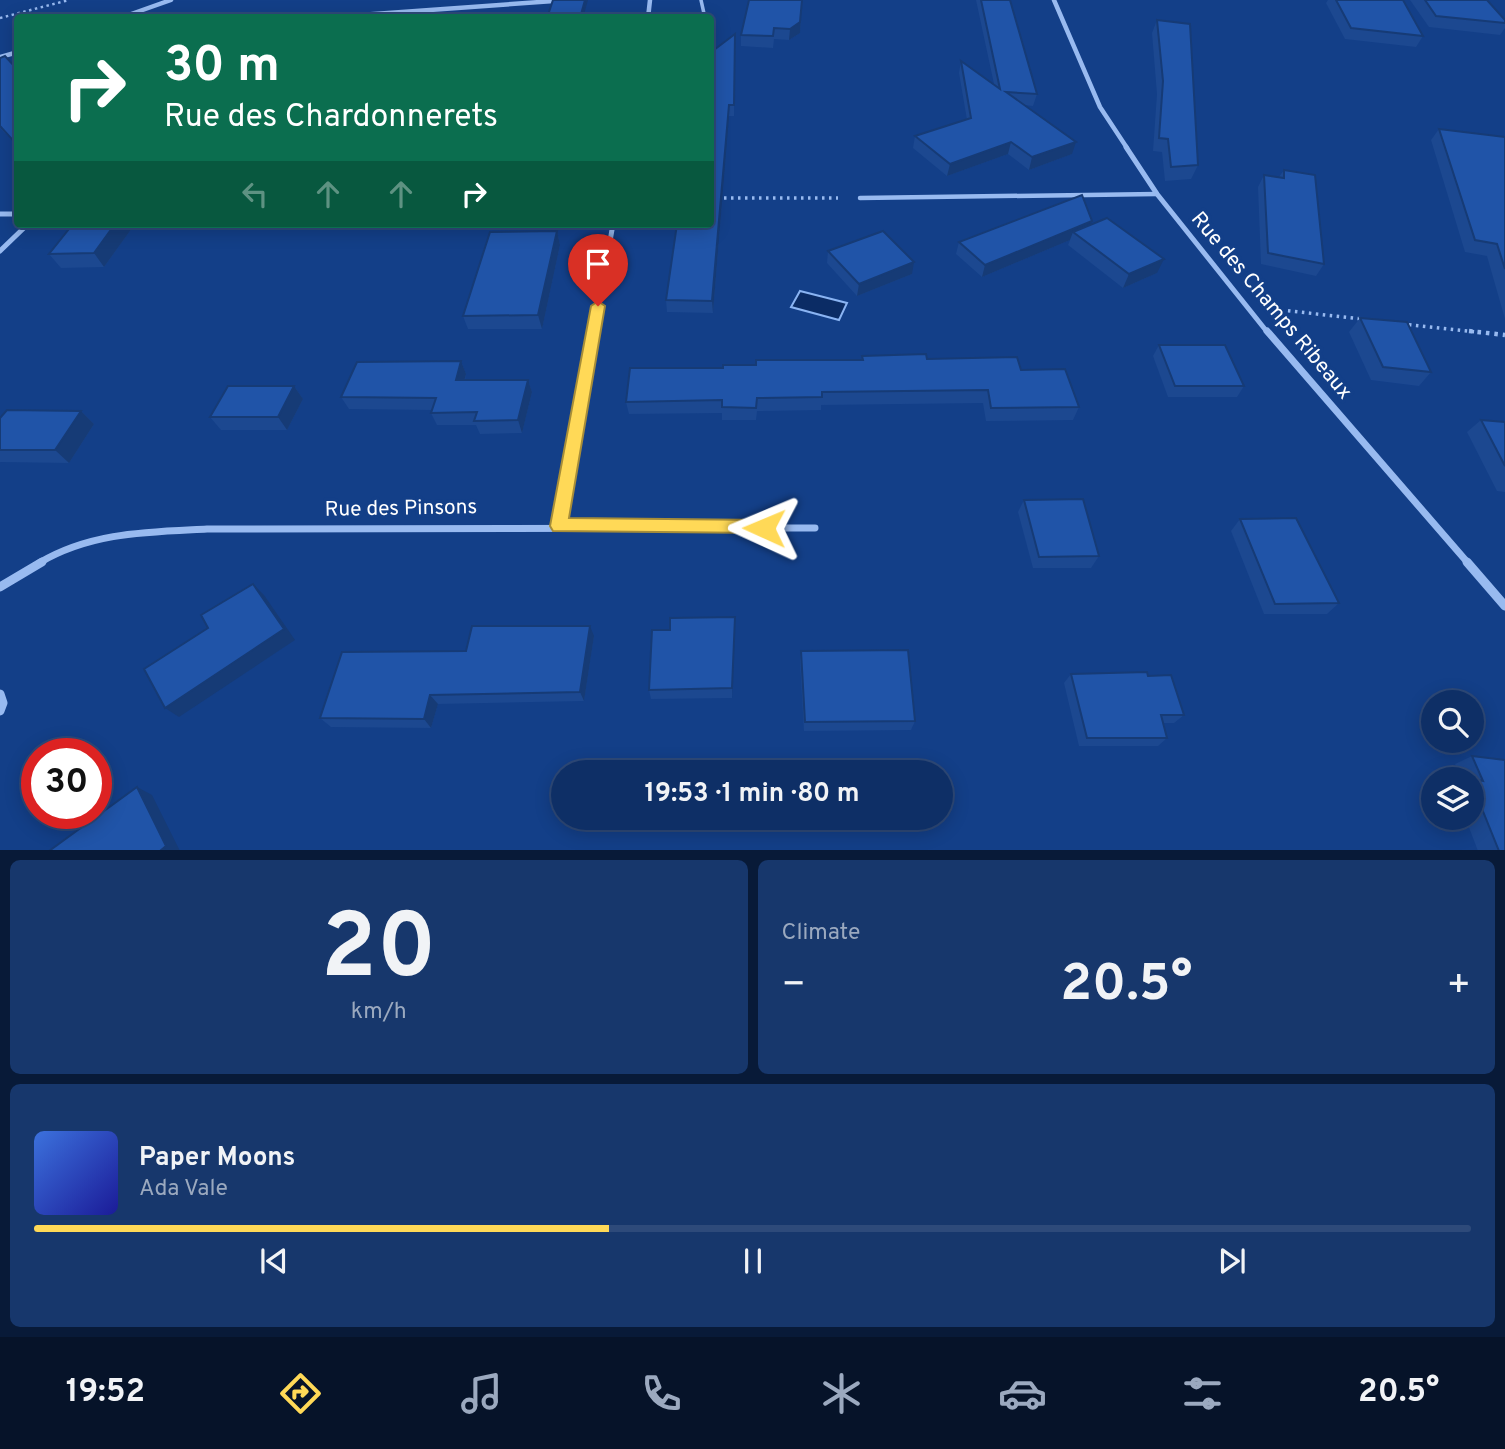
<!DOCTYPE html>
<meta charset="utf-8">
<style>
body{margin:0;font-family:Overpass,sans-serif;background:#17376c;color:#f1f3f6;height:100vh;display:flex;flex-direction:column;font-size:26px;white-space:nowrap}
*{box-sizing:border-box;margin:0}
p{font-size:23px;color:#9ba9bf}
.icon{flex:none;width:38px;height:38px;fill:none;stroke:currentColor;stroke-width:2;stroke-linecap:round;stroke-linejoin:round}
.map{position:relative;height:850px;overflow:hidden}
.drawer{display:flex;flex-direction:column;gap:10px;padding:10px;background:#081a38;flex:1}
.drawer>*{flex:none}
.hud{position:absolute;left:14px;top:14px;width:700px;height:214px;border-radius:7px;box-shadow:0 4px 18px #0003,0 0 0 2px #2e4a7a;background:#0b6e4f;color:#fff;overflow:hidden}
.controls{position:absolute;left:1421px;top:690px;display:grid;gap:14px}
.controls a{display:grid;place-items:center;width:63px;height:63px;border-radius:50%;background:#0e2f66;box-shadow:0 4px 18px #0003,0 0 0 2px #2e4a7a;font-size:35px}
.speed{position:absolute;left:21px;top:738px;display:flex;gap:14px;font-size:35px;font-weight:700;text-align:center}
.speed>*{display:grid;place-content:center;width:91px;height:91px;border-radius:50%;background:#0e2f66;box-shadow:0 4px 18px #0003,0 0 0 2px #2e4a7a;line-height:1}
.speed .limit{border:10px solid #d22;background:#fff;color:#111}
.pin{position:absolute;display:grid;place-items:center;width:60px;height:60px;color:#fff;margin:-72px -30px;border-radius:50% 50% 50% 0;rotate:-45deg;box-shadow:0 0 7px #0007}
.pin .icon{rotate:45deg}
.me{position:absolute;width:77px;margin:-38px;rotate:271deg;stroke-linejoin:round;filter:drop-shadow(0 0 5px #0008)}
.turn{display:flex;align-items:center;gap:24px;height:147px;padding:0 35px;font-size:32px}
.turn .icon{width:91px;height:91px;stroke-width:2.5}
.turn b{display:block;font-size:49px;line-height:60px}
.lanes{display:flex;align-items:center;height:66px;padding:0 35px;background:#0003;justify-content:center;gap:35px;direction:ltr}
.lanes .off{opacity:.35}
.big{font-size:52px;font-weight:700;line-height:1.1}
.drawer .tile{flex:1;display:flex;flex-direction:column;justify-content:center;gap:10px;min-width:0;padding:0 24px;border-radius:10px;background:#17376c}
.drawer .dial{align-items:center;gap:0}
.dial b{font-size:91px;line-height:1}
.song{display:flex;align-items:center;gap:21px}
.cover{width:84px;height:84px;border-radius:10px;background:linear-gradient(135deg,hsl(220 70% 55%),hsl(240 70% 35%))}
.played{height:7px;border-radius:4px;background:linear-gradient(90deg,#ffd957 40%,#2e4a7a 40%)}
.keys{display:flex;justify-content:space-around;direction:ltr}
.heat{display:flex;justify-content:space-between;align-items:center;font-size:38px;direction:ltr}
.drawer .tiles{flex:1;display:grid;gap:10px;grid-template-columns:1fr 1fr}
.tile:last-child{grid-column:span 2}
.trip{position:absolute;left:551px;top:760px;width:402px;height:70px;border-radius:35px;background:#0e2f66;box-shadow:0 4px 18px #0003,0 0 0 2px #2e4a7a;font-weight:700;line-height:70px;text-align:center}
.tab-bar{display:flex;height:112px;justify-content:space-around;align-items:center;background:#061329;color:#9ba9bf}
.tab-bar .icon{width:49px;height:49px}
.tab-bar .on{color:#ffd957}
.tab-bar b{font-size:32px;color:#f1f3f6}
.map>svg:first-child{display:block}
.water{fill:#0b2c65;stroke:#8ab4f3;stroke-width:2}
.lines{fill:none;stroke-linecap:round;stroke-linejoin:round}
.path-far2{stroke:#98baf0;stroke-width:2.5;stroke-dasharray:2.5 3.5;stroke-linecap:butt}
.path-far1{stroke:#98baf0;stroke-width:3.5;stroke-dasharray:2.5 4.5;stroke-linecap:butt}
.path{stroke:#98baf0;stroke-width:4.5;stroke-dasharray:3.5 5;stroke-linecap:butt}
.lane-far1{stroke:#98baf0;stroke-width:3.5}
.lane{stroke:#98baf0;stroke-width:4.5}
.street-far3{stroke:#98baf0;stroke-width:4.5}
.street-far2{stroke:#98baf0;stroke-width:5}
.street-far1{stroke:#98baf0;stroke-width:7}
.street{stroke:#98baf0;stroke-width:9}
.wall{fill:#1c4890}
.shaded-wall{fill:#163b76}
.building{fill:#2054a8;stroke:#163b76;stroke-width:2}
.route{fill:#ffd957;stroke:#a68d39;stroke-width:2}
.labels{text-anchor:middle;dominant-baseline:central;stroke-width:7;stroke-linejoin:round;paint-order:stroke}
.street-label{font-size:21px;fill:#fff;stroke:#133f88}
</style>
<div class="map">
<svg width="1505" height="851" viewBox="0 0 1505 851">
<rect width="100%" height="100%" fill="#133f88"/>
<!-- water -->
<polygon class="water" points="800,291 847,303 839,320 791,307"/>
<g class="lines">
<!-- path-far2 -->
<polyline class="path-far2" points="0,18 69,0"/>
<!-- path-far1 -->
<g class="path-far1">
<polyline points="710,198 838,198"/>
<polyline points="1281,310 1362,319"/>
<polyline points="1402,324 1485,333"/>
</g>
<!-- path -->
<polyline class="path" points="1469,331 1505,335"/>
<!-- lane-far1 -->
<polyline class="lane-far1" points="701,0 705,18"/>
<!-- lane -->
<polyline class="lane" points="860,198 1157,194"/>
<!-- street-far3 -->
<g class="street-far3">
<polyline points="1054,0 1100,107 1127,148"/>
<polyline points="120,18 171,0"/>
<polyline points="318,18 568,0"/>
<polyline points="648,18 650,0"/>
<polyline points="0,57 18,52"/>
</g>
<!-- street-far2 -->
<g class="street-far2">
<polyline points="1126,147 1157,194 1268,333"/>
<polyline points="0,214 18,214"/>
<polyline points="0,251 28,224"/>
<polyline points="594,333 613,224"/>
</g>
<!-- street-far1 -->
<g class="street-far1">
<polyline points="1267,331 1468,563"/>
<polyline points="559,526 594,331"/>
<path d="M39,563C91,532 148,532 207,529L815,528"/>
</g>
<!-- street -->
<g class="street">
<polyline points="1467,562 1505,606"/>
<polyline points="0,587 42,562"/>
<polyline points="0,694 3,703 0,711"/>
</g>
</g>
<!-- wall -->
<g class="wall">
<polygon points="802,0 800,33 789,40 774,39 773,48 741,46 741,35"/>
<polygon points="976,0 1010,0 1037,94 1033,106 1024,105 1072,154 1029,170 1008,154 947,176 913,148 915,136 967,120 959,73 961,61 994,84"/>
<polygon points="1328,0 1403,0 1423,36 1416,47 1345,39 1326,3"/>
<polygon points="1410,0 1487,0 1505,20 1505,28 1500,35 1429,27"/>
<polygon points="1157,20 1198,165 1191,179 1165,181 1162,152 1153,151 1157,94 1152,33"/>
<polygon points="735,34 734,116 729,116 713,313 667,312 666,300"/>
<polygon points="0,58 14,66 18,65 18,147 0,128"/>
<polygon points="1439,129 1505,137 1505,319 1487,256 1465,252 1431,140"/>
<polygon points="1284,170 1324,264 1316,276 1261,264 1258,187 1264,175 1279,177"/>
<polygon points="73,224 135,224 104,267 61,268 49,254"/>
<polygon points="1091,224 1157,273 1123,288 1068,245 1070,240 982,277 956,254 959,242"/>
<polygon points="557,231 560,245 542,329 468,329 463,316"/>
<polygon points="828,251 912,274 857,296 827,263"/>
<polygon points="1360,318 1431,372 1419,386 1371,380 1349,332"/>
<polygon points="1159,345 1244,386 1237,397 1168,397 1153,356"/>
<polygon points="862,356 927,359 1021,370 1079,407 1073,420 986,421 983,403 821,405 821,410 757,411 756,420 722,420 722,413 629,414 626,402 723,368 756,365 862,360"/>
<polygon points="461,361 466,374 465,380 528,380 532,392 522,433 480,434 476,425 437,425 431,413 432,410 349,409 341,397"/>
<polygon points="294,386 303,399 287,430 221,430 210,417"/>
<polygon points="81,411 94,424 69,463 0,462 0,418"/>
<polygon points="1481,420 1505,422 1505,492 1497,491 1467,432"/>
<polygon points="1024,500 1099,556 1091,568 1033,568 1018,512"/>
<polygon points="1240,519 1339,603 1327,614 1264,614 1231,531"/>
<polygon points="735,628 732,698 651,699 649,690"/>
<polygon points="594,636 584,701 438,704 431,728 331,727 320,718 466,651"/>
<polygon points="801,651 915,721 911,730 804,731 800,661"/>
<polygon points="1071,674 1148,676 1184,715 1174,723 1164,723 1167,738 1158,746 1079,746 1064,683"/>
<polygon points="1472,756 1505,760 1505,851 1478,851 1465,817 1472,817 1472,779 1461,779 1455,764"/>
</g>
<!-- shaded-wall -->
<g class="shaded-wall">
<polygon points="585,0 588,0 583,18 580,18"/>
<polygon points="802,0 800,33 789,40 790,29"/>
<polygon points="729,105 729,116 713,313 712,301"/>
<polygon points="1011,142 1008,154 947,176 950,164"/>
<polygon points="1076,142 1072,154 1029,170 1032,157"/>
<polygon points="1092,221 1088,233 1073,232 1070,240 982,277 985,265"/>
<polygon points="115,224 135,224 104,267 94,253"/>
<polygon points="557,231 560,245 542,329 538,315"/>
<polygon points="1164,259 1157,273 1123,288 1129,274"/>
<polygon points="914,262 912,274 857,296 859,284"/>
<polygon points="461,361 466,374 461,393 456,380"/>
<polygon points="528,380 532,392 522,433 518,420"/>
<polygon points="294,386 303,399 287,430 278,417"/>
<polygon points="81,411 94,424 69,463 55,450"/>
<polygon points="253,584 264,595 295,640 179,717 165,708"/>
<polygon points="735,617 735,628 732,698 732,688"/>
<polygon points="590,626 594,636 584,701 580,692"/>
<polygon points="430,695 438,704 431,728 424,719"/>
<polygon points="137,787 152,795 180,851 160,851"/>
</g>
<!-- building -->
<g class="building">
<polygon points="553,0 585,0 580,18 547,18"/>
<polygon points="749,0 802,0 800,22 790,29 774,28 773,36 741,35"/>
<polygon points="981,0 1010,0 1037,94 1006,92 1076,142 1032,157 1011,142 950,164 915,136 971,118 961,61 1000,89"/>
<polygon points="1336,0 1403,0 1423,36 1351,28"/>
<polygon points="1425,0 1487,0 1505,20 1505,23 1436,16"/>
<polygon points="1157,20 1190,24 1198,165 1171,167 1168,139 1159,138 1163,81"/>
<polygon points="735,34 734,105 729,105 712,301 666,300 677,224 710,224 710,53"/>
<polygon points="5,56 14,66 18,65 18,146 0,126 0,58"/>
<polygon points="1439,129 1505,137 1505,269 1497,244 1475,240"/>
<polygon points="1284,170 1315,175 1324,264 1268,253 1264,175 1284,178"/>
<polygon points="1082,195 1092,221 985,265 959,242"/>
<polygon points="1107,218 1164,259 1129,274 1073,232"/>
<polygon points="73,224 115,224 94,253 49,254"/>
<polygon points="557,231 538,315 463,316 490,232"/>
<polygon points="883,231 914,262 859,284 828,251"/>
<polygon points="1360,318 1407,322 1431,372 1383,367"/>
<polygon points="1159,345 1225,345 1244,386 1175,386"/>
<polygon points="926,354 927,359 1017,357 1021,370 1065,369 1079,407 991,408 988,390 822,392 822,397 757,398 756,408 722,407 722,400 626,402 630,368 723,368 723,365 756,365 756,360 863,360 862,356"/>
<polygon points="461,361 456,380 528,380 518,420 474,421 477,412 431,413 436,398 341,397 357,362"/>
<polygon points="228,386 294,386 278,417 210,417"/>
<polygon points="7,410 81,411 55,450 0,450 0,418"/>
<polygon points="1481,420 1505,422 1505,466"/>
<polygon points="1083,499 1099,556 1039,557 1024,500"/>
<polygon points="1296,518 1339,603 1275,604 1240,519"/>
<polygon points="253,584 284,629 165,708 144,669 208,628 201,615"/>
<polygon points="735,617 732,688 649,690 652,630 670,630 670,618"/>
<polygon points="472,626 590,626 580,692 430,695 424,719 320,718 342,652 466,651"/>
<polygon points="908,650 915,721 805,722 801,651"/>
<polygon points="1147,672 1148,676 1171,675 1184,715 1161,715 1167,738 1087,738 1071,674"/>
<polygon points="1472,756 1505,760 1505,851 1499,851 1472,784 1472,779 1483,781"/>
<polygon points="137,787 166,846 160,851 49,851"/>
</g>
<!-- route -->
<polygon class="route" points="598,301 605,306 569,518 764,520 772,528 770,533 553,531 550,526 591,306"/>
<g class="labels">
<!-- street labels -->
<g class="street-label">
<text transform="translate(1271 306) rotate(50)">Rue des Champs Ribeaux</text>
<text transform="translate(401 509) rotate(-1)">Rue des Pinsons</text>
</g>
</g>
</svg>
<div class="controls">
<a><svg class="icon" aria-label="search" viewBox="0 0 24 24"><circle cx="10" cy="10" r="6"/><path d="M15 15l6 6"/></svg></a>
<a><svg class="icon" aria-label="layers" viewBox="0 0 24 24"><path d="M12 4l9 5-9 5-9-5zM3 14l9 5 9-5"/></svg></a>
</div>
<div class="speed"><div class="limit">30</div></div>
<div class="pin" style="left:598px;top:306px;background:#d93025"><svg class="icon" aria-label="arrive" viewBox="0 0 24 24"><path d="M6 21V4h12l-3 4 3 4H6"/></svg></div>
<svg class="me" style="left:764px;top:528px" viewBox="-20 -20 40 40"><path d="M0-17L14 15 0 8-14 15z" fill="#ffd957" stroke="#fff" stroke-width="4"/></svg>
<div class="trip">19:53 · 1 min · 80 m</div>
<div class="hud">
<div class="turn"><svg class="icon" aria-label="right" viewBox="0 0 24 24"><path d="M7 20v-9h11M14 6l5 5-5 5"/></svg><div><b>30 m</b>Rue des Chardonnerets</div></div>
<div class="lanes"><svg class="icon off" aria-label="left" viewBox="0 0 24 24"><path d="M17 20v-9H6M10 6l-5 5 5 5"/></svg><svg class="icon off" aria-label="ahead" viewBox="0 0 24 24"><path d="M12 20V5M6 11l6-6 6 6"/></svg><svg class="icon off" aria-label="ahead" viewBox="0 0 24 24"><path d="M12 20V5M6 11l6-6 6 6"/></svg><svg class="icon" aria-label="right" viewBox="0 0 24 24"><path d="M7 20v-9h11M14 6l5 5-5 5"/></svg></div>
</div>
</div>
<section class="drawer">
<div class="tiles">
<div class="tile dial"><b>20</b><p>km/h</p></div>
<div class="tile"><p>Climate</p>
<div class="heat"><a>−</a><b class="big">20.5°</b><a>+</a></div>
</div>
<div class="tile">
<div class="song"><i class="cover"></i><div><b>Paper Moons</b><p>Ada Vale</p></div></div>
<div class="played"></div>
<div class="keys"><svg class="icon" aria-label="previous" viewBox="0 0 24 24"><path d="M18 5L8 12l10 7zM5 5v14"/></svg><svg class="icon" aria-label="pause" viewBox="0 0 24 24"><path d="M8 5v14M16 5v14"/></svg><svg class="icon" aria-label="next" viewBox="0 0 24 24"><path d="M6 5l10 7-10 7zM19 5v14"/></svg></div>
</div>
</div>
</section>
<nav class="tab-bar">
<b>19:52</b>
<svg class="icon on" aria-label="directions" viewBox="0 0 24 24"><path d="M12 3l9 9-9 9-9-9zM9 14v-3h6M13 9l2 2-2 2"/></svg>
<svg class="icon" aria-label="music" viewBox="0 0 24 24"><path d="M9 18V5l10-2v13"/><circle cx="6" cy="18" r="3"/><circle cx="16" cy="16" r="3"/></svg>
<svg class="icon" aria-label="phone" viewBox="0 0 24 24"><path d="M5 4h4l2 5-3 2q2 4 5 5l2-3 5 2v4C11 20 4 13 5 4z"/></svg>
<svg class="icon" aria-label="climate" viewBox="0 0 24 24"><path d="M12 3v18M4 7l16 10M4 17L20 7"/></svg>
<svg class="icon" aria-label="car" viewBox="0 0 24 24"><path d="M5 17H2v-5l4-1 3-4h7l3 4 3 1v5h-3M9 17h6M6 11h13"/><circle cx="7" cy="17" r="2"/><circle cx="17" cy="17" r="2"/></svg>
<svg class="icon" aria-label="filters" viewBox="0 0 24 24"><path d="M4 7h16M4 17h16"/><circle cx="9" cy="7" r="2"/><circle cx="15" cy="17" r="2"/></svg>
<b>20.5°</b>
</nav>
